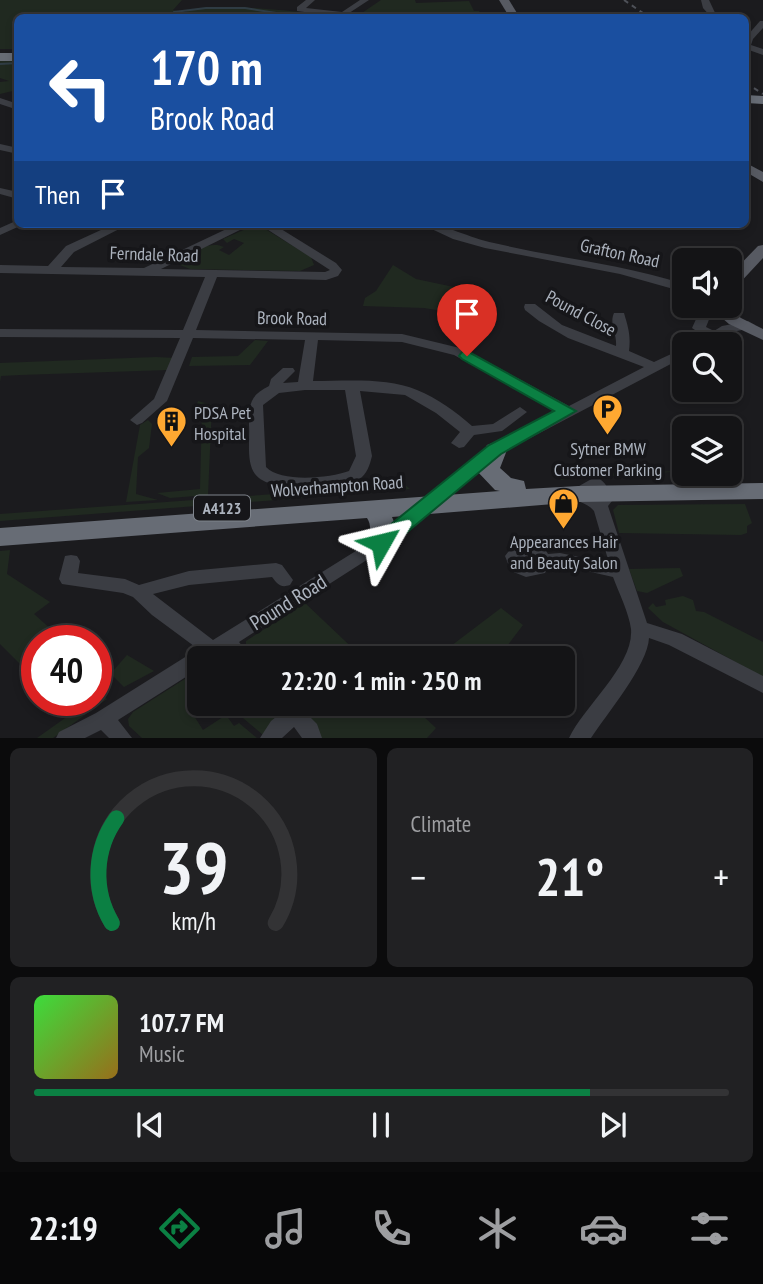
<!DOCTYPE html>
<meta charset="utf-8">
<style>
body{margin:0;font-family:"PT Sans Narrow",sans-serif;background:#212123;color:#f1f3f6;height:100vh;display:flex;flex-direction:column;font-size:26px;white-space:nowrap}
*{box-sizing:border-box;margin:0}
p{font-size:23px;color:#9d9ea1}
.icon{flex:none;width:38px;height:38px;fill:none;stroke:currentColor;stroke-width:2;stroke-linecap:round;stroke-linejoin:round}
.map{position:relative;height:738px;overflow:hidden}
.panel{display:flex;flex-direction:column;gap:10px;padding:10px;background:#0b0b0c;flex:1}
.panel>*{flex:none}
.hud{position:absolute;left:14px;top:14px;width:735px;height:214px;border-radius:10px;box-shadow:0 4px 10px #0003,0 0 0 2px #333335;background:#1a4fa0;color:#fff;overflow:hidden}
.buttons{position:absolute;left:672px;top:248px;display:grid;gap:14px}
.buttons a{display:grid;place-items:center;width:70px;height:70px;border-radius:10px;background:#141416;box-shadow:0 4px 10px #0003,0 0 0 2px #333335;font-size:35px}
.speed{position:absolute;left:21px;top:625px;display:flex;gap:14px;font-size:35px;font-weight:700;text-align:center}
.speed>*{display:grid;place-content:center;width:91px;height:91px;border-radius:50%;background:#141416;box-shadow:0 4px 10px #0003,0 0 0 2px #333335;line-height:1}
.speed .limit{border:10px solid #d22;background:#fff;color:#111}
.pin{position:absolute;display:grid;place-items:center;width:60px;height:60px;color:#fff;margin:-72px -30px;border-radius:50% 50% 50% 0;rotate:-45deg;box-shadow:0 0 7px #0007}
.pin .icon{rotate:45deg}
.me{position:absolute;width:77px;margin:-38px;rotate:53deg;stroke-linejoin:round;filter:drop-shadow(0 0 5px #0008)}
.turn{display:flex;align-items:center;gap:24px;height:147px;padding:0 21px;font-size:32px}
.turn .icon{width:91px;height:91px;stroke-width:2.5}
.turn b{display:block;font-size:49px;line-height:60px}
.then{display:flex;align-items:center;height:66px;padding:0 21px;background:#0003;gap:14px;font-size:26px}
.big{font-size:52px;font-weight:700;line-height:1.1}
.panel .widget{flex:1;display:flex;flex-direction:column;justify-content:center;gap:10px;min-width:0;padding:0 24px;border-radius:10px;background:#212123}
.panel .dial{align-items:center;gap:0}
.dial svg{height:182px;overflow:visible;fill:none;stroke:#333335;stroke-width:7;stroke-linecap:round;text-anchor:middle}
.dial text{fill:#f1f3f6;stroke:none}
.song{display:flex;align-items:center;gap:21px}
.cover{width:84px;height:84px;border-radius:10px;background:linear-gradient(135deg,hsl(120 70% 55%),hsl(40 70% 35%))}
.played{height:7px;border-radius:4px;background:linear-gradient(90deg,#0b8043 80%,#333335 80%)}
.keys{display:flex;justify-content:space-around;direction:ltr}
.heat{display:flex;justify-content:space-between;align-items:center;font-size:38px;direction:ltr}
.panel .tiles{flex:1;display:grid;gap:10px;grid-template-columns:1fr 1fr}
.widget:last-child{grid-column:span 2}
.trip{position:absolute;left:187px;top:646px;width:388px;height:70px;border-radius:10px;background:#141416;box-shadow:0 4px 10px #0003,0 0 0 2px #333335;font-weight:700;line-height:70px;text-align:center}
.tab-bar{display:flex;height:112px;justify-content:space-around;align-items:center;background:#080809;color:#9d9ea1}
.tab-bar .icon{width:49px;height:49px}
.tab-bar .on{color:#0b8043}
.tab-bar b{font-size:32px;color:#f1f3f6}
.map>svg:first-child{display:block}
.green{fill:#202920}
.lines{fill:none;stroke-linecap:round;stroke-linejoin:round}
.stream{stroke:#2f3c44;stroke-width:2}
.minor{fill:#3b3d43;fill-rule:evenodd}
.major{fill:#575a62;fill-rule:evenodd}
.highway{fill:#676c75;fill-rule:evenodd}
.rail{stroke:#4e5158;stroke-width:2;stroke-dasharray:5 4.5;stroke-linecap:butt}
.route{fill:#0b8043;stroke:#07532c;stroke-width:2}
.labels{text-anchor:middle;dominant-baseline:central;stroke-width:7;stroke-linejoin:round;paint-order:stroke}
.shield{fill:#161619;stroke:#7f848c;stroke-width:2}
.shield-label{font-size:16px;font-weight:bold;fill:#acb3be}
.street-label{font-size:18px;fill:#acb3be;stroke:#161619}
.poi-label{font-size:18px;fill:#acb3be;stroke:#161619}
.near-street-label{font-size:21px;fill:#acb3be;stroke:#161619}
</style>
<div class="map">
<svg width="763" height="738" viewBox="0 0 763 738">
<rect width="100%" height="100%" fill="#1b1b1e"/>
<!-- green -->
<g class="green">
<path d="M0,0H182L173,10L185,12C211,0 309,13 342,17L18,18L17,49H0Z"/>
<polygon points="381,0 415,0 416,3 469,1 474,11 479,11 483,17 356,17"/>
<polygon points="0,61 17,61 17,90 0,94 0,82 9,81 0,78"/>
<path d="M257,224L311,257L314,265L300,271L190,269L180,265L181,260C192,252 210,240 224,247L219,250L229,255L244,243L234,239L227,243L223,239Z"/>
<polygon points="393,265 416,279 468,290 455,313 424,308 363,306 365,298 376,291"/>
<polygon points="255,340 268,341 250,365 189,366 192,357 238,356"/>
<polygon points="156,357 175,358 168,370 20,375 1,376 0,382 0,363"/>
<polygon points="198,401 212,405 208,495 170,498 157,493 200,489 202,411 195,410"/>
<polygon points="148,420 152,424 149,448 138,457 136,494 158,500 126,502 140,425"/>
<polygon points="684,471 561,480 558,475"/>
<polygon points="404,484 410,489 325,496 324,490"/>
<polygon points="317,491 315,497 0,521 0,514"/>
<polygon points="745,504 752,523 747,526 747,533 741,535 619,533 613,510 618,505"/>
<polygon points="10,550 7,574 50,602 34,614 63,640 37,640 37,670 30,674 0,644 0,551"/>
<polygon points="680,568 683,576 647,593 637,591 629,569"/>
<polygon points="683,596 693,600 696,611 704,612 763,642 763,677 663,622 648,608 653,603 656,607 666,605 665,600"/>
<polygon points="305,603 363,658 252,658 246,652 246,641"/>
<polygon points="501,608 523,625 498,658 435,658"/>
<polygon points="127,655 154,671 124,687 113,676 96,688 96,662 113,671"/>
<polygon points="191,675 199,686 200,701 189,708 203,730 226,715 234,726 239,723 257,738 142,738 129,726 128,719 133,712"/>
<polygon points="96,689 107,699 53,738 37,738 68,716 62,708 74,700 96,700"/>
<polygon points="246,704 274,704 279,710 278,715 263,735 243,718 249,714 244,707"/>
<polygon points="295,704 410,704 436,728 427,738 320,738 317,727"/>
</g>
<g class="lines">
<!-- stream -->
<g class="stream">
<polyline points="174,12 206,8 245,8 308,18"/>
<polyline points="322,18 328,18"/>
<polyline points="0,64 18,63"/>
</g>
<!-- minor -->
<g class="minor">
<polygon points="306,0 315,0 306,8 342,12 360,0 369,0 343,17 297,11 297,7"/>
<polygon points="701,0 709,0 717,17 711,17 703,8"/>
<polygon points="760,21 763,21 763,28 753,39 751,45 763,49 763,55 746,49 746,37"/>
<polygon points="0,98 18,104 18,110 0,104"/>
<polygon points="0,144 18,148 18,154 0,150"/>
<polygon points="0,188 18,192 18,199 0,194"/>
<polygon points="18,220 18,224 22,225 0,235 0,228"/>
<path d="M114,224H129L74,252L61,267L144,268L237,224H252L161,269L325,272L330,270L259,224H273L336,263L342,270L338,276L326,280L217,277L196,330L402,334L464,349L569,406L644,367L568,338L539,321L525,310L524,307L525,304H535L562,325L616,346C617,333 609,324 614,313H624C628,327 631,335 629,351L654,362L684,348V357L500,454L387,547L239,642L252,658H230L224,652L215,658H200V668L118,720L132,738H109L101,730L85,738H56L59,732L96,713L198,649L152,615L133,597L123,593L62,584L59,579L65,556L71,555L77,556L80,561L78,573L125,579L139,585L189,571L276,563L282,565L293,580L290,585C281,588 278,585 272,577L189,585L153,594L213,640L375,539L490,446L557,412L454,355L402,342L318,340L313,381C345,381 387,377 417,390C437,398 456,412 472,426L493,424L520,407L527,412L502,431L474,435L464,447L459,448L451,443L460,432L436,413L405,395L360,391L372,456C370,464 367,475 359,479C340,491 269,494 255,474C246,462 250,440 249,426C249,405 249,396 269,386L271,379L283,368H293L295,371L283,383L298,382L305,340L193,338L167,401L142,423L137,425L130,420L154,399L180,338L0,337V329L183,330L205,277L0,273V265L48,266L66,246ZM305,390H345L356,456L349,471C330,478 281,483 266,467L263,405L279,393Z"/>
<path d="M421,224C446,224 469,238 494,243C557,258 622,264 684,284V292L620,274L485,248L453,239Z"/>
<polygon points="702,306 714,307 706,327 714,331 722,326 748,321 755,325 753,328 731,332 708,345 690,345 704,336 692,328"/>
<path d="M595,477C605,480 611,491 612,501L608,506L647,623L682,634L763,676V693L669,645L649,638C648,665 606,715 591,738H569C584,706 634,665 631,629C629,613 619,593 613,577L560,565L548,567L545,573L526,577L511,571L505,556C517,539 528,544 545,549L548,554L560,553L609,563L594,511C588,503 575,502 570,494L572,490ZM526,556L532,558L533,562H524L523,558Z"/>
<polygon points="275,704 297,704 317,724 322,738 302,738 294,727 282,738 260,738 271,721 281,713"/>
</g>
<!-- major -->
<g class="major">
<polygon points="499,0 509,0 520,18 510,18"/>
<polygon points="746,163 763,172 763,182 746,172"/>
<polygon points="763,245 763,258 736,287 730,289 730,275 758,246"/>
<polygon points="708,306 726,306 741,318 763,329 763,340 729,324"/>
</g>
<!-- highway -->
<g class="highway">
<rect x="0" y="53" width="18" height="8"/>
<polygon points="746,95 763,96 763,104 746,103"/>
<path d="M495,442L503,445L507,450L500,468L511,478L524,481L526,489L578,486L763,483V499L578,502L392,517C397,527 396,540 390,550L381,552L372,550C366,539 374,528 367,518L0,546V528L500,491L495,490L476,470L487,445Z"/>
</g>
<!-- rail -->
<g class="rail">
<polyline points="624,0 650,18"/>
<polyline points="746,83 763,94"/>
</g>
</g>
<!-- route -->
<polygon class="route" points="467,351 576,411 501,454 388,548 374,548 371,543 374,538 489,445 554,411 462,359 459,356 462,352"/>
<!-- icons -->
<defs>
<symbol id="parking-pin" viewBox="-11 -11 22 30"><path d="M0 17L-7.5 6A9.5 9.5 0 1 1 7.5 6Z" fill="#ffa831" stroke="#161619"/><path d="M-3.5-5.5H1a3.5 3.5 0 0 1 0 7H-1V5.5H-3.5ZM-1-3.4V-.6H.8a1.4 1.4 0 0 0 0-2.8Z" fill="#111"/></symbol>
<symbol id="building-pin" viewBox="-11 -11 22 30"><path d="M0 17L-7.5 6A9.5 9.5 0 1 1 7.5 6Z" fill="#ffa831" stroke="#161619"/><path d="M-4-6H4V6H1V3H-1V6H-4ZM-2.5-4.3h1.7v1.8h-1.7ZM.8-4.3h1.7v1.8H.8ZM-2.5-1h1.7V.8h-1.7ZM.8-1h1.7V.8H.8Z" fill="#111"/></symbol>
<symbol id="shop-pin" viewBox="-11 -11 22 30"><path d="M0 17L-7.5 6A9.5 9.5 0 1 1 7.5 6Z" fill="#ffa831" stroke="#161619"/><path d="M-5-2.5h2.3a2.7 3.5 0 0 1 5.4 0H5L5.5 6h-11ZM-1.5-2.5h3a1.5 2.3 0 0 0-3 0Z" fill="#111"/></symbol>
</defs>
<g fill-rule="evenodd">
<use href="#parking-pin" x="590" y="392" width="35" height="47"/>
<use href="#building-pin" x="154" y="404" width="35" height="47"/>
<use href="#shop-pin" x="546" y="486" width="35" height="47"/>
</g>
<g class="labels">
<!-- shield labels -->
<rect class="shield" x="194" y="495.5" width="56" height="25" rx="5"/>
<g class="shield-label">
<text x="222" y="508">A4123</text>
</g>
<!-- street labels -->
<g class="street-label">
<text transform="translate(620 253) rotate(12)">Grafton Road</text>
<text transform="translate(154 254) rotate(2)">Ferndale Road</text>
<text transform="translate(581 313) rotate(28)">Pound Close</text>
<text transform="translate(292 318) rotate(1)">Brook Road</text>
<text transform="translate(337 486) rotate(-4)">Wolverhampton Road</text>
</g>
<!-- poi labels -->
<g class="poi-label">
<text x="194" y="412" text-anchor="start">PDSA Pet<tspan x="194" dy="21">Hospital</tspan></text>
<text x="608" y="448">Sytner BMW<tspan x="608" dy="21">Customer Parking</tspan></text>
<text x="564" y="541">Appearances Hair<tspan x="564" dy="21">and Beauty Salon</tspan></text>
</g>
<!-- near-street labels -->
<g class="near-street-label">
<text transform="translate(288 602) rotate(-32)">Pound Road</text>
</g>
</g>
</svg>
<div class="buttons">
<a><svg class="icon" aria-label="sound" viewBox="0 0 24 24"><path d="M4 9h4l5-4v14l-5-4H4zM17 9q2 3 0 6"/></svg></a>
<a><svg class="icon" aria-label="search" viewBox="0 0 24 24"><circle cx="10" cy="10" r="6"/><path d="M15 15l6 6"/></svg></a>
<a><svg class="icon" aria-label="layers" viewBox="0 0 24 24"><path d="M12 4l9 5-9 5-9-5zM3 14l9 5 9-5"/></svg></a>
</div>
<div class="speed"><div class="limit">40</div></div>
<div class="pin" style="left:467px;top:356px;background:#d93025"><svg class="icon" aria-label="arrive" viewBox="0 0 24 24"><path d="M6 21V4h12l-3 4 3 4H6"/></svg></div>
<svg class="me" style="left:381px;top:543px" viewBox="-20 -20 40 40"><path d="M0-17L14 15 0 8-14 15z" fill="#0b8043" stroke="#fff" stroke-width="4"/></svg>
<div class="trip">22:20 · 1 min · 250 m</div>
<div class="hud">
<div class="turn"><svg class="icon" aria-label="left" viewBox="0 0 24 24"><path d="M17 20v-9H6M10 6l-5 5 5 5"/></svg><div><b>170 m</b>Brook Road</div></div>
<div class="then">Then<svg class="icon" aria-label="arrive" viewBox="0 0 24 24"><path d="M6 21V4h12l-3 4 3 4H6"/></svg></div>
</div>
</div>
<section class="panel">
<div class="tiles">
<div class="widget dial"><svg viewBox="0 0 100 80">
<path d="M14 69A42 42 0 1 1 86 69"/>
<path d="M14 69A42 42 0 0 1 16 23" stroke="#0b8043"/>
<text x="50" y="56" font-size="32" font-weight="700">39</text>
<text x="50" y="72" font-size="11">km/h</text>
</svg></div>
<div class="widget"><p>Climate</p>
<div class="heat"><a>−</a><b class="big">21°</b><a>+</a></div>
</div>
<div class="widget">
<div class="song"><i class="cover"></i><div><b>107.7 FM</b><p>Music</p></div></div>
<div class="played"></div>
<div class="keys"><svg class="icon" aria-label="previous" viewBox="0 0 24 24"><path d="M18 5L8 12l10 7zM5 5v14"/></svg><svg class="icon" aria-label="pause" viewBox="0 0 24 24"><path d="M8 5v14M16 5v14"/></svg><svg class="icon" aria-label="next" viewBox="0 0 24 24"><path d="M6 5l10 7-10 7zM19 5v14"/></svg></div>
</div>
</div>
</section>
<nav class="tab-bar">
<b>22:19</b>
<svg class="icon on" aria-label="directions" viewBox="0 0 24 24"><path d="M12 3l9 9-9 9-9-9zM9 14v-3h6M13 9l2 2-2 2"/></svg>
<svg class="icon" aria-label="music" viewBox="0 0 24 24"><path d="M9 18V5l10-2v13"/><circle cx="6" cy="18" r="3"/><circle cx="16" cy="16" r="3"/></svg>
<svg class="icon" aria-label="phone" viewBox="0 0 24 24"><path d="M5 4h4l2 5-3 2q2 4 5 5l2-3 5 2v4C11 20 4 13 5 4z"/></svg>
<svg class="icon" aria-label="climate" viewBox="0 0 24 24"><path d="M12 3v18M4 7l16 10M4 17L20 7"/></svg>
<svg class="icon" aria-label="car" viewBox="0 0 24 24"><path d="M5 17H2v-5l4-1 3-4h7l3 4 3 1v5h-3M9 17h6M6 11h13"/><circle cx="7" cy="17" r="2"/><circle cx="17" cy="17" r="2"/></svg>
<svg class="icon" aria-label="filters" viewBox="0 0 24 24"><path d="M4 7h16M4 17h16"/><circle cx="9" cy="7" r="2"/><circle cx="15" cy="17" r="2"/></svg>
</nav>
